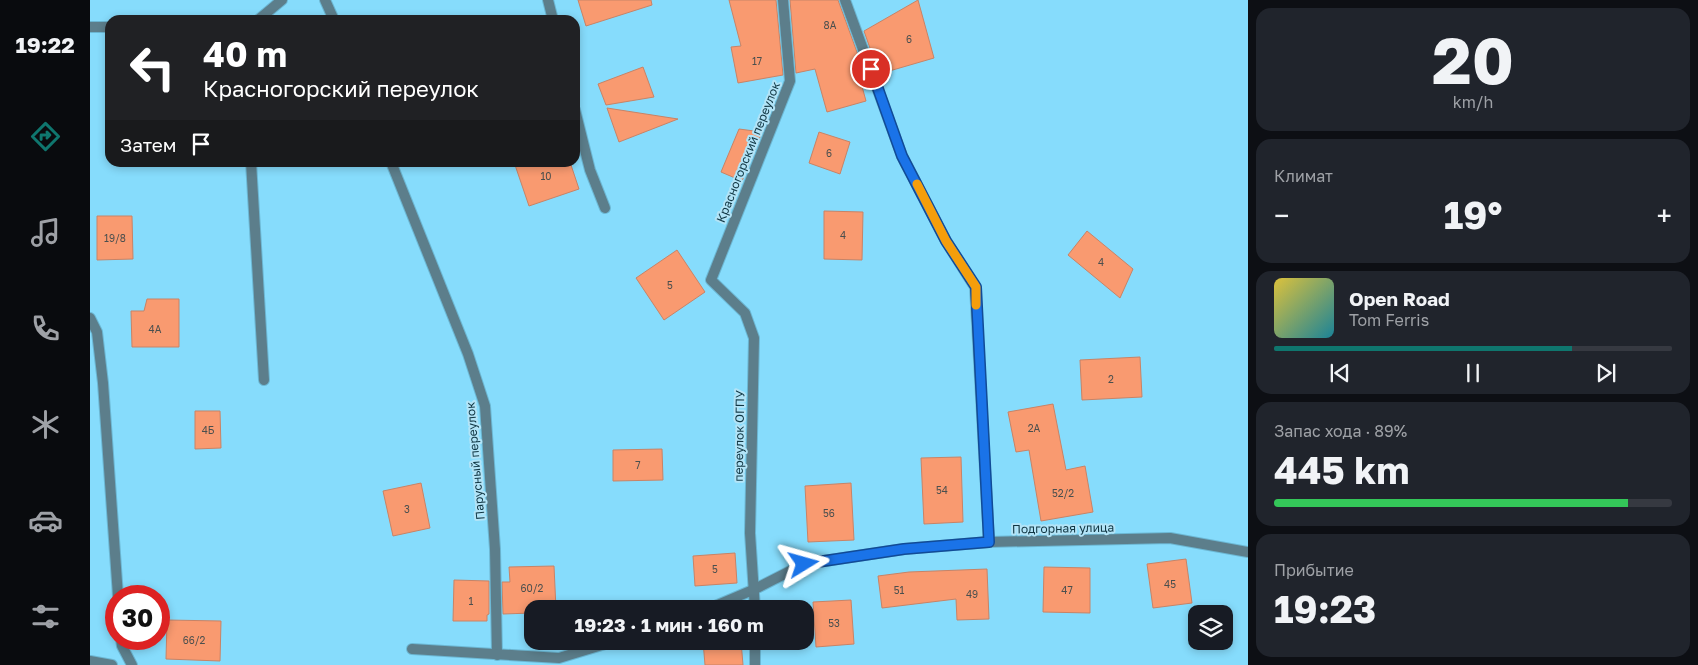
<!DOCTYPE html>
<html lang="ru">
<meta charset="utf-8">
<style>
body{margin:0;font-family:"Golos Text",sans-serif;background:#20242c;color:#f1f3f6;height:100vh;display:flex;flex-direction:column;font-size:19px;white-space:nowrap}
*{box-sizing:border-box;margin:0}
p{font-size:16px;color:#9ea1a6}
.icon{flex:none;width:28px;height:28px;fill:none;stroke:currentColor;stroke-width:2;stroke-linecap:round;stroke-linejoin:round}
.map{position:relative;flex:1;overflow:hidden}
.drawer{display:flex;flex-direction:column;gap:8px;padding:8px;background:#0d0f14;width:450px}
.drawer>*{flex:none}
.guide{position:absolute;left:15px;top:15px;width:475px;height:152px;border-radius:15px;box-shadow:0 2px 8px #0003;background:#202124;color:#fff;overflow:hidden}
.fabs{position:absolute;left:1098px;top:605px;display:grid;gap:10px}
.fabs a{display:grid;place-items:center;width:45px;height:45px;border-radius:10px;background:#171b24;box-shadow:0 2px 8px #0003;font-size:25px}
.speed{position:absolute;left:15px;top:585px;display:flex;gap:10px;font-size:25px;font-weight:700;text-align:center}
.speed>*{display:grid;place-content:center;width:65px;height:65px;border-radius:50%;background:#171b24;box-shadow:0 2px 8px #0003;line-height:1}
.speed .limit{border:8px solid #d22;background:#fff;color:#111}
.pin{position:absolute;display:grid;place-items:center;width:42px;height:42px;color:#fff;margin:-21px;border:2px solid #fff;border-radius:50%;box-shadow:0 1px 5px #0007}
.me{position:absolute;width:55px;margin:-28px;rotate:82deg;stroke-linejoin:round;filter:drop-shadow(0 0 4px #0008)}
.turn{display:flex;align-items:center;gap:18px;height:105px;padding:0 15px;font-size:22px}
.turn .icon{width:65px;height:65px;stroke-width:2.5}
.turn b{display:block;font-size:35px;line-height:42px}
.then{display:flex;align-items:center;height:48px;padding:0 15px;background:#0003;gap:10px;font-size:19px}
.big{font-size:38px;font-weight:700;line-height:1.1}
.drawer .tile{flex:1;display:flex;flex-direction:column;justify-content:center;gap:8px;min-width:0;padding:0 18px;border-radius:15px;background:#20242c}
.drawer .dial{align-items:center;gap:0}
.dial b{font-size:65px;line-height:1}
.song{display:flex;align-items:center;gap:15px}
.cover{width:60px;height:60px;border-radius:8px;background:linear-gradient(135deg,hsl(50 70% 55%),hsl(190 70% 35%))}
.played{height:5px;border-radius:2px;background:linear-gradient(90deg,#0f766e 75%,#363941 75%)}
.keys{display:flex;justify-content:space-around;direction:ltr}
.heat{display:flex;justify-content:space-between;align-items:center;font-size:28px;direction:ltr}
.charge{height:8px;border-radius:4px;background:linear-gradient(90deg,#34c759 89%,#363941 0)}
.trip{position:absolute;left:434px;top:600px;width:290px;height:50px;border-radius:15px;background:#171b24;box-shadow:0 2px 8px #0003;font-weight:700;line-height:50px;text-align:center}
main{display:flex;flex:1;min-height:0}
.dock{display:flex;flex-direction:column;width:90px;justify-content:space-around;align-items:center;background:#090b0e;color:#9ea1a6}
.dock .icon{width:35px;height:35px}
.dock .on{color:#0f766e}
.dock b{font-size:22px;color:#f1f3f6}
.map>svg:first-child{display:block}
.building{fill:#f99a70;stroke:#c88366}
.lines{fill:none;stroke-linecap:round;stroke-linejoin:round}
.street-casing{stroke:#6cb7d3;stroke-width:12}
.street{stroke:#5c7e8b;stroke-width:10}
.route-casing{stroke:#114b97;stroke-width:12}
.route{stroke:#1a73e8;stroke-width:9}
.slow{stroke:#f59e0b;stroke-width:9}
.labels{text-anchor:middle;dominant-baseline:central;stroke-width:4;stroke-linejoin:round;paint-order:stroke}
.number-label{font-size:10px;fill:#4a4f4e}
.street-label{font-size:12px;fill:#103643;stroke:#b3e4f7}
</style>
<main>
<nav class="dock">
<b>19:22</b>
<svg class="icon on" aria-label="directions" viewBox="0 0 24 24"><path d="M12 3l9 9-9 9-9-9zM9 14v-3h6M13 9l2 2-2 2"/></svg>
<svg class="icon" aria-label="music" viewBox="0 0 24 24"><path d="M9 18V5l10-2v13"/><circle cx="6" cy="18" r="3"/><circle cx="16" cy="16" r="3"/></svg>
<svg class="icon" aria-label="phone" viewBox="0 0 24 24"><path d="M5 4h4l2 5-3 2q2 4 5 5l2-3 5 2v4C11 20 4 13 5 4z"/></svg>
<svg class="icon" aria-label="climate" viewBox="0 0 24 24"><path d="M12 3v18M4 7l16 10M4 17L20 7"/></svg>
<svg class="icon" aria-label="car" viewBox="0 0 24 24"><path d="M5 17H2v-5l4-1 3-4h7l3 4 3 1v5h-3M9 17h6M6 11h13"/><circle cx="7" cy="17" r="2"/><circle cx="17" cy="17" r="2"/></svg>
<svg class="icon" aria-label="filters" viewBox="0 0 24 24"><path d="M4 7h16M4 17h16"/><circle cx="9" cy="7" r="2"/><circle cx="15" cy="17" r="2"/></svg>
</nav>
<div class="map">
<svg width="1158" height="665" viewBox="0 0 1158 665">
<rect width="100%" height="100%" fill="#86dcfc"/>
<!-- building -->
<g class="building">
<polygon points="488,0 561,0 562,5 496,26"/>
<polygon points="639,0 686,0 693,75 648,83 641,47 651,46"/>
<polygon points="700,0 748,0 776,77 770,79 776,101 737,112 725,69 706,73"/>
<polygon points="828,0 844,58 789,74 774,31"/>
<polygon points="553,67 564,97 516,105 508,84"/>
<polygon points="517,108 588,119 529,142"/>
<polygon points="649,129 672,132 652,181 631,172"/>
<polygon points="729,132 760,142 750,174 719,163"/>
<polygon points="424,162 480,162 489,189 439,206"/>
<polygon points="734,211 773,212 772,260 734,259"/>
<polygon points="7,216 42,216 43,259 7,260"/>
<polygon points="997,231 1043,269 1030,298 978,255"/>
<polygon points="587,250 615,292 574,320 546,278"/>
<polygon points="57,299 89,299 89,347 42,347 41,311 54,311"/>
<polygon points="1050,357 1052,397 992,400 990,360"/>
<polygon points="963,404 976,470 995,466 1003,512 951,521 939,450 926,452 918,412"/>
<polygon points="105,411 130,411 131,448 105,449"/>
<polygon points="572,449 573,480 523,481 523,450"/>
<polygon points="871,457 873,522 834,524 831,458"/>
<polygon points="331,483 340,528 303,536 293,491"/>
<polygon points="761,483 764,540 718,542 715,486"/>
<polygon points="645,553 647,583 605,586 603,556"/>
<polygon points="1096,559 1102,603 1063,608 1057,564"/>
<polygon points="464,566 466,609 442,609 442,613 413,614 412,582 420,582 419,567"/>
<polygon points="954,567 1000,568 1000,613 953,612"/>
<polygon points="897,569 899,619 867,620 866,599 792,608 788,576 819,572"/>
<polygon points="364,580 399,581 399,614 397,615 397,621 363,621"/>
<polygon points="761,600 764,644 726,647 723,602"/>
<polygon points="77,620 131,621 130,661 76,659"/>
<polygon points="613,641 651,641 653,665 615,665"/>
</g>
<g class="lines">
<defs>
<g id="street">
<polyline points="235,0 244,20"/>
<polyline points="458,0 463,20"/>
<polyline points="755,0 812,156 856,241 885,287 899,542"/>
<polyline points="168,20 192,0"/>
<polyline points="0,27 20,27"/>
<polyline points="485,110 500,170 515,208"/>
<polyline points="161,162 174,380"/>
<polyline points="301,162 378,354 395,406 405,549 407,655"/>
<polyline points="0,318 7,332 13,383 28,596"/>
<polyline points="618,609 665,589 714,564 814,549 899,542 1080,538 1158,552"/>
<polyline points="665,609 660,533 664,338 655,313 621,280 700,81 693,0"/>
<polyline points="31,639 32,646 42,665"/>
<polyline points="665,641 665,665"/>
<polyline points="322,649 469,658 525,641"/>
<polyline points="0,661 22,665"/>
</g>
</defs>
<!-- street casing -->
<use href="#street" class="street-casing"/>
<!-- street -->
<use href="#street" class="street"/>
</g>
<g class="lines">
<defs>
<polyline id="route" points="714,564 814,549 899,542 886,287 856,241 812,156 781,69"/>
</defs>
<!-- route casing -->
<use href="#route" class="route-casing"/>
<!-- route -->
<use href="#route" class="route"/>
<!-- slow -->
<polyline class="slow" points="827,184 856,241 886,287 886,305"/>
</g>
<g class="labels">
<!-- number labels -->
<g class="number-label">
<text x="740" y="25">8А</text>
<text x="819" y="39">6</text>
<text x="667" y="61">17</text>
<text x="739" y="153">6</text>
<text x="456" y="176">10</text>
<text x="753" y="235">4</text>
<text x="25" y="238">19/8</text>
<text x="1011" y="262">4</text>
<text x="580" y="285">5</text>
<text x="65" y="329">4А</text>
<text x="1021" y="379">2</text>
<text x="944" y="428">2А</text>
<text x="118" y="430">4Б</text>
<text x="548" y="465">7</text>
<text x="852" y="490">54</text>
<text x="973" y="493">52/2</text>
<text x="317" y="509">3</text>
<text x="739" y="513">56</text>
<text x="625" y="569">5</text>
<text x="1080" y="584">45</text>
<text x="442" y="588">60/2</text>
<text x="809" y="590">51</text>
<text x="977" y="590">47</text>
<text x="882" y="594">49</text>
<text x="381" y="601">1</text>
<text x="744" y="623">53</text>
<text x="104" y="640">66/2</text>
</g>
<!-- street labels -->
<g class="street-label">
<text transform="translate(658 152) rotate(-68)">Красногорский переулок</text>
<text transform="translate(649 436) rotate(-89)">переулок ОГПУ</text>
<text transform="translate(385 461) rotate(-95)">Парусный переулок</text>
<text transform="translate(973 528) rotate(-1)">Подгорная улица</text>
</g>
</g>
</svg>
<div class="fabs">
<a><svg class="icon" aria-label="layers" viewBox="0 0 24 24"><path d="M12 4l9 5-9 5-9-5zM3 14l9 5 9-5"/></svg></a>
</div>
<div class="speed"><div class="limit">30</div></div>
<div class="pin" style="left:781px;top:69px;background:#d93025"><svg class="icon" aria-label="arrive" viewBox="0 0 24 24"><path d="M6 21V4h12l-3 4 3 4H6"/></svg></div>
<svg class="me" style="left:714px;top:564px" viewBox="-20 -20 40 40"><path d="M0-17L14 15 0 8-14 15z" fill="#1a73e8" stroke="#fff" stroke-width="4"/></svg>
<div class="trip">19:23 · 1 мин · 160 m</div>
<div class="guide">
<div class="turn"><svg class="icon" aria-label="left" viewBox="0 0 24 24"><path d="M17 20v-9H6M10 6l-5 5 5 5"/></svg><div><b>40 m</b>Красногорский переулок</div></div>
<div class="then">Затем<svg class="icon" aria-label="arrive" viewBox="0 0 24 24"><path d="M6 21V4h12l-3 4 3 4H6"/></svg></div>
</div>
</div>
<section class="drawer">
<div class="tile dial"><b>20</b><p>km/h</p></div>
<div class="tile"><p>Климат</p>
<div class="heat"><a>−</a><b class="big">19°</b><a>+</a></div>
</div>
<div class="tile">
<div class="song"><i class="cover"></i><div><b>Open Road</b><p>Tom Ferris</p></div></div>
<div class="played"></div>
<div class="keys"><svg class="icon" aria-label="previous" viewBox="0 0 24 24"><path d="M18 5L8 12l10 7zM5 5v14"/></svg><svg class="icon" aria-label="pause" viewBox="0 0 24 24"><path d="M8 5v14M16 5v14"/></svg><svg class="icon" aria-label="next" viewBox="0 0 24 24"><path d="M6 5l10 7-10 7zM19 5v14"/></svg></div>
</div>
<div class="tile"><p>Запас хода · 89%</p><b class="big">445 km</b><div class="charge"></div></div>
<div class="tile"><p>Прибытие</p><b class="big">19:23</b></div>
</section>
</main>
